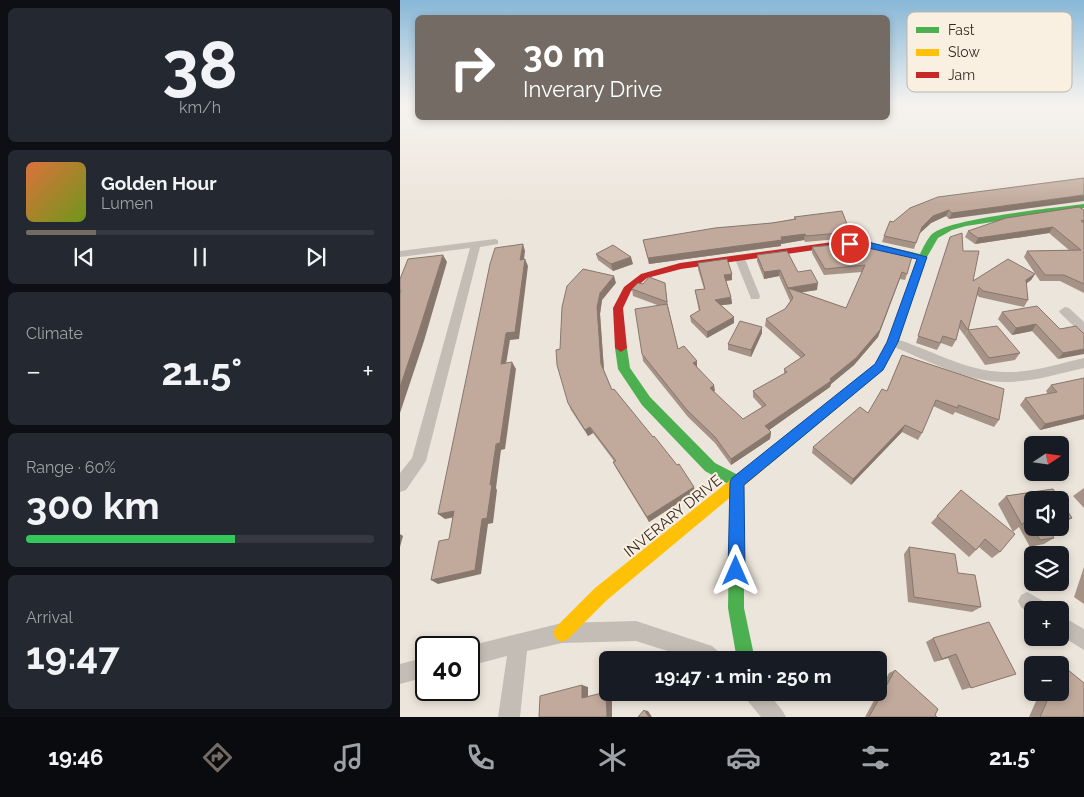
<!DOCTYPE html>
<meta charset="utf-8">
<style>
body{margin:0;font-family:Raleway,sans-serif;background:#242831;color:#f1f3f6;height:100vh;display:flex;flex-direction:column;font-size:19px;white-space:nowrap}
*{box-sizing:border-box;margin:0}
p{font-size:16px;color:#9ea1a6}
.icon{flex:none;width:28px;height:28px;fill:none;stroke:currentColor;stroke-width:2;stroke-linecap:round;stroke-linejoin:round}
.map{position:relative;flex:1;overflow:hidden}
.panel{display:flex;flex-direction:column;gap:8px;padding:8px;background:#0d0f14;width:400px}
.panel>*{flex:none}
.guide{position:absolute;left:15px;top:15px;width:475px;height:105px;border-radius:8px;box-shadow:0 2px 8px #0003;background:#746b64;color:#fff;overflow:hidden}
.needle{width:32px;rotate:77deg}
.tools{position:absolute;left:624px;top:436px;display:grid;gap:10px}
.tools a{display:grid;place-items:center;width:45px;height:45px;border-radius:8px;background:#171b24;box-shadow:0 2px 8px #0003;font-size:25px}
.speed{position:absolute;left:15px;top:636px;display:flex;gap:10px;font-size:25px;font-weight:700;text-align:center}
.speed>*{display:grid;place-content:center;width:65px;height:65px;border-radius:50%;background:#171b24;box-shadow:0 2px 8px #0003;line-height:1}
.speed .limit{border:2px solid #111;border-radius:8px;background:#fff;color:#111}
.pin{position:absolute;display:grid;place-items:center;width:42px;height:42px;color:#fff;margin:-21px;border:2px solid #fff;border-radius:50%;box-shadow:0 1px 5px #0007}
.me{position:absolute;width:55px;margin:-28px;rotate:0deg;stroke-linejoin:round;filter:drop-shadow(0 0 4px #0008)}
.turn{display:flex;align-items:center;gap:18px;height:105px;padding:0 25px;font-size:22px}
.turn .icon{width:65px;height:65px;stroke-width:2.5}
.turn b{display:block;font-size:35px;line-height:42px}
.big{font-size:38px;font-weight:700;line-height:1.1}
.panel .widget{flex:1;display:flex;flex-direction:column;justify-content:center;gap:8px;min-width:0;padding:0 18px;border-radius:8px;background:#242831}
.panel .dial{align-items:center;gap:0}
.dial b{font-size:65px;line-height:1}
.song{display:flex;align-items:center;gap:15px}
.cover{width:60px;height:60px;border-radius:8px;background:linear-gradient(135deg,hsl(20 70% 55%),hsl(80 70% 35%))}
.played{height:5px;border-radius:2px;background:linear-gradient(90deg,#746b64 20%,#363941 20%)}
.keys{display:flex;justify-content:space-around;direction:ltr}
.heat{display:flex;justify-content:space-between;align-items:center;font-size:28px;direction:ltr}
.charge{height:8px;border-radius:4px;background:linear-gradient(90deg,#34c759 60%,#363941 0)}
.trip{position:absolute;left:199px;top:651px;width:288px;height:50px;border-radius:8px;background:#171b24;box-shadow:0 2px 8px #0003;font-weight:700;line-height:50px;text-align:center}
.tab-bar{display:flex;height:80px;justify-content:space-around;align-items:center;background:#090b0e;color:#9ea1a6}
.tab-bar .icon{width:35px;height:35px}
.tab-bar .active{color:#746b64}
.tab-bar b{font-size:22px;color:#f1f3f6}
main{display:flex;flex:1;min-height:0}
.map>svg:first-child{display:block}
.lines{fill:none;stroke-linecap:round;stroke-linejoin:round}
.street{fill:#c4bdb5;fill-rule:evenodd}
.fast{fill:#4caf50;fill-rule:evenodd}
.slow{fill:#ffc107;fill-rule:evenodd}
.jam{fill:#c62828;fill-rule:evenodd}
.wall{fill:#a69286}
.shaded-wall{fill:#87776d}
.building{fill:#c1aa9c;stroke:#87776d}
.route{fill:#1a73e8;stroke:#114b97}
.labels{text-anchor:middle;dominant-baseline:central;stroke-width:4;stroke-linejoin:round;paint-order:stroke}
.street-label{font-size:15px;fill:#342a24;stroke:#faf0e1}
.key{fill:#faf0e1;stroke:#bfb5a8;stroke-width:1}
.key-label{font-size:14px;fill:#342a24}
</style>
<main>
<section class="panel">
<div class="widget dial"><b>38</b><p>km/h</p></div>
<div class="widget">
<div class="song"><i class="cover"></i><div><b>Golden Hour</b><p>Lumen</p></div></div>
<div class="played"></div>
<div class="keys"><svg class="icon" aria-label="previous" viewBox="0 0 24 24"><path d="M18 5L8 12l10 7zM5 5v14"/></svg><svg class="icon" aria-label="pause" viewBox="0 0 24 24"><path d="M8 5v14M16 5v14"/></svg><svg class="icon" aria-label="next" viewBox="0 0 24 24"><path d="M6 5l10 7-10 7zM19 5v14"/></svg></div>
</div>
<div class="widget"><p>Climate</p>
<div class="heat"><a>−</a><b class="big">21.5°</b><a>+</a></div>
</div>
<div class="widget"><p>Range · 60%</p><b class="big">300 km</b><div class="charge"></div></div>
<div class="widget"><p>Arrival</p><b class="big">19:47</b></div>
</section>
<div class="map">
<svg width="684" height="717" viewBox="0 0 684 717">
<rect width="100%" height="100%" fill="#ece5db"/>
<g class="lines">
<!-- street -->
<g class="street">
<polygon points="95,239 98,240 98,244 80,247 26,461 6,490 0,492 0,473 12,458 70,248 0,257 0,251"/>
<polygon points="340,256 345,259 360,296 359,299 351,299 350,296 335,259"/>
<polygon points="665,307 669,308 684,322 684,333 680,332 661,314 659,311"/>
<path d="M493,338C530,349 564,371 604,372C631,373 658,364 684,358V368C658,374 632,382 605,382C565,382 525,359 489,345L487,342L489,339Z"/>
<polygon points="627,592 647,603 649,610 632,610 632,616 621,607 618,601 621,595"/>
<polygon points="660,615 684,629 684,650 660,635"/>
<polygon points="236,621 312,646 320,653 323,660 296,660 236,641 162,643 127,651 120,717 98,717 107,656 69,666 69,648 66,648 69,646 162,623"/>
<polygon points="26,657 26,677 0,684 0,664"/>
<polygon points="343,692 367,692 382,710 386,717 361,717 346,699"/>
</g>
<!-- fast -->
<g class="fast">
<path d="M684,204V208L566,226L552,230L538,238L527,257L498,342L483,370L369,465L364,467L359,465L357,461L359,457L475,364L488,342L517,259L464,247H440L437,246V242L464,241L520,254C523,248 527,239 532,234C550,218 655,208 684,204Z"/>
<polygon points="221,344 227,348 230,368 250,397 315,463 342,477 344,482 344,608 355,660 337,660 328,608 330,485 305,471 242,405 218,369 215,348"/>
</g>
<!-- slow -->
<polygon class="slow" points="364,455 369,457 371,461 369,465 207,600 168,639 162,642 156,639 153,633 156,627 195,588 359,457"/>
<!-- jam -->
<polygon class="jam" points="440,241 443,242 443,246 281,269 247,278 231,291 223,308 227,348 221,352 215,348 213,308 224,287 241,274 280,263"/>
</g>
<!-- wall -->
<g class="wall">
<polygon points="684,178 549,219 546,216 531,223 519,234 514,249 482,242 484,236 493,222"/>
<polygon points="684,210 684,293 660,281 640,281 624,257 627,251 669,250 649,233 575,244 565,237 568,231"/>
<polygon points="394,217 450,232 449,238 405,242 404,240 381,244 381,246 249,264 243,240 372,223 394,219"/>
<polygon points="550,237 563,251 573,281 635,274 631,280 626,284 628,300 624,307 579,297 577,295 568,330 565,336 559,328 556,340 552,347 541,343 537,350 516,343"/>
<polygon points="412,247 457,247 507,274 505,280 500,279 478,337 454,365 431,384 430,387 368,430 371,432 370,439 331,465 315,443 288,417 243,361 242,354 260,306 233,296 232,289 243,284 265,283 268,306 278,349 297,361 297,367 314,392 343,419 362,407 353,397 353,391 384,374 384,369 401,358 365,326 366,319 385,309 390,301 379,276 364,279 357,261 357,255 398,272 417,290 401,292 446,308 462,272 424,275 412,253"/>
<polygon points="196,254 233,264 213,271 198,260"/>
<polygon points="298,263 332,280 326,281 331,297 332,304 321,305 334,317 334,323 307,338 291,322 290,316 299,311 296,296 295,290 304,289 298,269"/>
<polygon points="216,283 202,300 200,314 204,370 212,390 294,487 295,492 249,522 216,468 213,462 214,461 193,433 188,436 171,410 168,403 160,349"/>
<polygon points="602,312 660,329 684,334 658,359 632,331 612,335 598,319"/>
<polygon points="568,330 620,353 615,360 585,365 565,336"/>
<polygon points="362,333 351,357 328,350 328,344"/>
<polygon points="502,355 599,420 594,427 555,412 553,415 533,406 522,433 518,440 502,432 451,485 412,453 413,447 468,413 487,391"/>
<polygon points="684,378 684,419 640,430 620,405 625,398 648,394 646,391 651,385"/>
<polygon points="684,488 684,508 673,496"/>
<polygon points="653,489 672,518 662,525 660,526 660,500 632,500 632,528 649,528 654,538 644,544 630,547 619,527 613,532 598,504 606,496"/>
<polygon points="561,490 600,552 592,558 579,547 569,557 531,523"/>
<polygon points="509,547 558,573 581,607 572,612 508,602 504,554"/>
<polygon points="684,567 684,604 674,597"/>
<polygon points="533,638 616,674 562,690 548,658 534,662 526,642"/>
<polygon points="662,665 684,717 629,717 640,692 660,692 660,666"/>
<polygon points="495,670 535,715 537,717 465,717 489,673"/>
</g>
<!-- shaded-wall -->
<g class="shaded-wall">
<polygon points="684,195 684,201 549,219 552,213"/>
<polygon points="549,210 546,216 531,223 519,234 522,227 533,216"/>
<polygon points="653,227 649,233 575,244 578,238"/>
<polygon points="405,234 404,240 381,244 381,246 249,264 248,258"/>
<polygon points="123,244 125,251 123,267 120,260"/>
<polygon points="43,255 47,262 24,341 0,413 0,387"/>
<polygon points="231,257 233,264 213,271 211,264"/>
<polygon points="125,259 128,266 119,339 110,340 105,370 101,364 106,333"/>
<polygon points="380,270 379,276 364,279 364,272"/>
<polygon points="502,272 478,337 454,365 431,384 430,387 365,433 365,426"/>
<polygon points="332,274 332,280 324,281 324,275"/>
<polygon points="635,274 631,280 622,286 626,280"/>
<polygon points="214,276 216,283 202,300 200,314 204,371 201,364 197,307 200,293"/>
<polygon points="418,283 417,290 391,294 388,288 387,294 388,288"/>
<polygon points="331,297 332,304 315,306 315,300"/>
<polygon points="334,317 334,323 307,338 307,332"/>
<polygon points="636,324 632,331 612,335 616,328"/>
<polygon points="362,327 362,333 351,357 351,350"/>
<polygon points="684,349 684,354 658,359 663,353"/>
<polygon points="297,361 297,367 293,363"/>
<polygon points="112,362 116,369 105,449 101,450 96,488 97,490 93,523 88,524 81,574 38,584 31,580 82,519"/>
<polygon points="314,385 315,391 310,394 310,388"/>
<polygon points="684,415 684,419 640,430 645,424"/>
<polygon points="505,425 502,432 451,485 453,479"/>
<polygon points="190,427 193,433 188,436 185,430"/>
<polygon points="371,432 370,439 331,465 331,459"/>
<polygon points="294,487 295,492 249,522 247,517"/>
<polygon points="54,511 60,516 45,519 38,514"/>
<polygon points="0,534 3,536 0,547"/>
<polygon points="556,654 548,658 534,662 542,659"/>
<polygon points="182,685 188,687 188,700 182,698"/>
<polygon points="206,692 212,694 212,717 207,717"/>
<polygon points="244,710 248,711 252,717 249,717"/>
</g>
<!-- building -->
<g class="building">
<polygon points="684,178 684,195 552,213 549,210 533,216 522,227 516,243 484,236 490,221 493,222 510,208 538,197"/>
<polygon points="679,207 684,210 684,220 681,221 684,223 684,284 664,275 645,275 627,251 681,250 653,227 578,238 568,231 606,218"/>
<polygon points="442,211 450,232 406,236 405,234 381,237 382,240 248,258 243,240 315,228 372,223 396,219 394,217"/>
<polygon points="562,233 563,251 579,251 573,281 608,259 635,274 626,280 628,300 583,291 579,287 568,330 561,320 556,340 543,336 540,343 518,336 550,237"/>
<polygon points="455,243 457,247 480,246 513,253 507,274 502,272 480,330 456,358 430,379 431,381 365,426 371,432 331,459 315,437 287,410 242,354 235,309 267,304 278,349 284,346 297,361 293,363 314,385 310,388 343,419 366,405 353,391 387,372 384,369 405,355 366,319 385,309 393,298 388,288 446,308 465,265 425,269 412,247"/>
<polygon points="123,244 120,260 125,259 115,332 106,333 101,364 112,362 100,443 96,444 90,485 92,484 87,518 82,519 75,570 31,580 39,541 49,539 54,511 38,514 90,264 95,248"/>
<polygon points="213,245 231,257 211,264 196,254"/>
<polygon points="387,251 398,272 411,270 418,283 388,288 380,270 364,272 357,255"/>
<polygon points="43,255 18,334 0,387 0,294 1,290 0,290 0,279 8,259"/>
<polygon points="327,259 332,274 324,275 331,297 315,300 334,317 307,332 290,316 300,310 295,290 305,289 298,263"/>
<polygon points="183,269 214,276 200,293 197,307 201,364 212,390 214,389 253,437 254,436 277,465 279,464 294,487 247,517 213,462 216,461 190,427 185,430 168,403 157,365 156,350 160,349 162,307 167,286"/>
<polygon points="249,277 265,283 267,302 232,289 238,283 243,284"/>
<polygon points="637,306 660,329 676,326 684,334 684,349 663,353 636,324 616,328 602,312"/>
<polygon points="340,321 362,327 351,350 328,344"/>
<polygon points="597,326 620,353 589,358 568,330"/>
<polygon points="502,355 604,389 599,420 558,405 558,408 536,400 522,433 505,425 453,479 413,447 460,407 468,413 482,389 487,391"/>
<polygon points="684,378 684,415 645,424 625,398 657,392 651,385"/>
<polygon points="653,489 672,518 660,520 660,500 632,500 632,527 627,518 622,525 606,496"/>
<polygon points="561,490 615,534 600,552 585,539 576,550 537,516"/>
<polygon points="633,528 648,528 654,538 640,540"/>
<polygon points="509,547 555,554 558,573 575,575 581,607 514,597"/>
<polygon points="589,622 616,674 571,688 556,654 542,659 533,638"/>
<polygon points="662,665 684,683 684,717 640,717 651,692 660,692 660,671"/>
<polygon points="495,670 538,709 535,715 537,717 469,717"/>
<polygon points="182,685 182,698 206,692 207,717 139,717 140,696"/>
<polygon points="244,710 249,717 238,717"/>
</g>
<!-- sky -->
<linearGradient id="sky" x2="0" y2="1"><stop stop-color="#87b7d7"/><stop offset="0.51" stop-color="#f6f3ef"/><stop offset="1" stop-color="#f6f3ef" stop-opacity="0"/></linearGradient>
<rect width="684" height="204" fill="url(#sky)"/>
<!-- route -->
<polygon class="route" points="450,241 464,241 527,257 498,342 483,370 344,485 345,571 342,577 336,579 331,577 328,571 330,482 332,478 475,364 487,342 517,259 464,247 447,246 446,244"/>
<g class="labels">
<!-- street labels -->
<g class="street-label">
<text transform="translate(273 516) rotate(-39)">INVERARY DRIVE</text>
</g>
</g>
<!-- legend -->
<rect x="507" y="12" width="165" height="80" rx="8" class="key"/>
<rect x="516" y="27" width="23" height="6" fill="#4caf50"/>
<rect x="516" y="49" width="23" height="7" fill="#ffc107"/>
<rect x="516" y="72" width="23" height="6" fill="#c62828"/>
<g class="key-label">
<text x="548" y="35">Fast</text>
<text x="548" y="57">Slow</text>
<text x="548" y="80">Jam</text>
</g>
</svg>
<div class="tools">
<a><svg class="needle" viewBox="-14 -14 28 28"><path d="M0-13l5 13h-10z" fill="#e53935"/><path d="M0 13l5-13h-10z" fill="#9ea1a6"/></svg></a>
<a><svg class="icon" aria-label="sound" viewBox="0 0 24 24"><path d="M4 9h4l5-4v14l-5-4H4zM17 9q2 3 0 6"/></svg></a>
<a><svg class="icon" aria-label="layers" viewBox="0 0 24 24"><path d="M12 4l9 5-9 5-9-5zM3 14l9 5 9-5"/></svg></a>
<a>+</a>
<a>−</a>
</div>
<div class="speed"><div class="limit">40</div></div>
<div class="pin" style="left:450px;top:244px;background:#d93025"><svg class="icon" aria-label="arrive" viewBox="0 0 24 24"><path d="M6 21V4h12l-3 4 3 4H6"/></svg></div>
<svg class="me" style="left:336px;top:571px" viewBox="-20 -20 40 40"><path d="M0-17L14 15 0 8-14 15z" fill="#1a73e8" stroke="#fff" stroke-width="4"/></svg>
<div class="trip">19:47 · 1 min · 250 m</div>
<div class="guide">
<div class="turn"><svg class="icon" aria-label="right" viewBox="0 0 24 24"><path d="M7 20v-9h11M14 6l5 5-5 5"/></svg><div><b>30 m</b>Inverary Drive</div></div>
</div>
</div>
</main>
<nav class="tab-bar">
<b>19:46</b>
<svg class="icon active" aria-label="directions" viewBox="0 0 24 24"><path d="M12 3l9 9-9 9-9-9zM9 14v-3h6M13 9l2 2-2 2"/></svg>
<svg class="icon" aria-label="music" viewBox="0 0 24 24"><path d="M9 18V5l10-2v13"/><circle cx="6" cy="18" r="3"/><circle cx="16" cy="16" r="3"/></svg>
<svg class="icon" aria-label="phone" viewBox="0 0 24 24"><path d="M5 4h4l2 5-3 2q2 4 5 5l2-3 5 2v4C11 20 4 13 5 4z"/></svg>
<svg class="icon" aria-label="climate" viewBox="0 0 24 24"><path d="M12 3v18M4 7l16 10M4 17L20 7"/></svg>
<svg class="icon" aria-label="car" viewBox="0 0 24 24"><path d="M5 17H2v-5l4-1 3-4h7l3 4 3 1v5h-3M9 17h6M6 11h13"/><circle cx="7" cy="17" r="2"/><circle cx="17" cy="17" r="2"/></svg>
<svg class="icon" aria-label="filters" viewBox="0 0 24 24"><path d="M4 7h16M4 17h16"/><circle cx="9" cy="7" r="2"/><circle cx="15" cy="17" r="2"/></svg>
<b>21.5°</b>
</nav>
